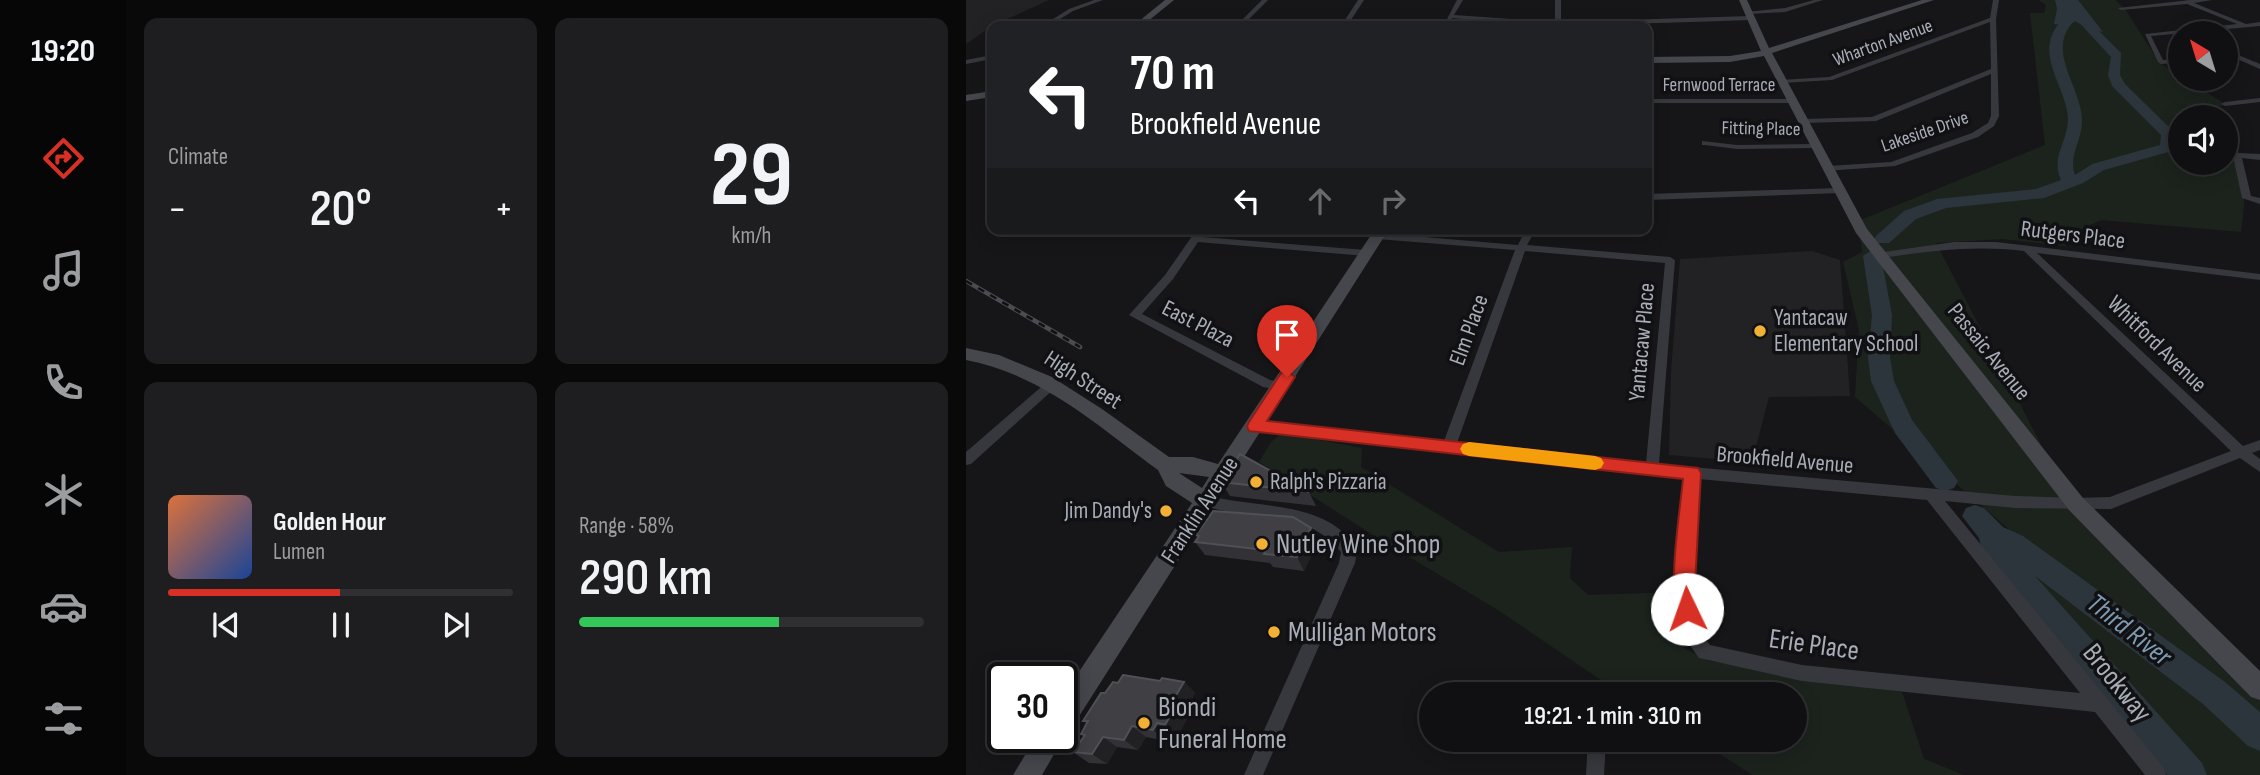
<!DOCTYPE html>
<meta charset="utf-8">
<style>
body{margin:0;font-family:"Sofia Sans Condensed",sans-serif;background:#1e1e20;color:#f1f3f6;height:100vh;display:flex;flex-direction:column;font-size:26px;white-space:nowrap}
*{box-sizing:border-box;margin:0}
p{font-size:23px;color:#9c9d9f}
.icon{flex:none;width:38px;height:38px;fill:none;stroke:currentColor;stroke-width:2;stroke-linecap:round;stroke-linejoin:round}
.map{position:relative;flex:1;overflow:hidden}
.sheet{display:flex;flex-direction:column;gap:18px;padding:18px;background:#09090a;width:840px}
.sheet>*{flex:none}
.hud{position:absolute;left:21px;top:21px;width:665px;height:214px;border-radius:14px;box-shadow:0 4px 18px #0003,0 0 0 2px #303032;background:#202124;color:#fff;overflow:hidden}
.needle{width:46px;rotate:322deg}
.controls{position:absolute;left:1202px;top:21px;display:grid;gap:14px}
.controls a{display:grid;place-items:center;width:70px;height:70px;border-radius:50%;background:#101012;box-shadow:0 4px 18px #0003,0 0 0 2px #303032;font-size:35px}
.speed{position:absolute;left:21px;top:662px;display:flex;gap:14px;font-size:35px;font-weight:700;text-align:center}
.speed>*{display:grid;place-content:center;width:91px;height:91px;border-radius:50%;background:#101012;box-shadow:0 4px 18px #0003,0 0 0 2px #303032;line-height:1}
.speed .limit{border:4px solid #111;border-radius:10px;background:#fff;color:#111}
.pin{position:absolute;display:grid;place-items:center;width:60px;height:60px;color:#fff;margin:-72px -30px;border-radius:50% 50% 50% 0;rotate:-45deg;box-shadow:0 0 7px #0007}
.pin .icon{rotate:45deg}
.me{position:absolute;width:77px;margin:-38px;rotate:357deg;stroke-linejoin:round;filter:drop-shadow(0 0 5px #0008)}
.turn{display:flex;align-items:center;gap:24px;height:147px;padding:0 28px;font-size:32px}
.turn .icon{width:91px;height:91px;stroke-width:2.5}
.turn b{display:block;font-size:49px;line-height:60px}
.lanes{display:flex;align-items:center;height:66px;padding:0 28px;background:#0003;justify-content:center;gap:35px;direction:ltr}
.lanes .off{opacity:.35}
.big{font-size:52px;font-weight:600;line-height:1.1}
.sheet .card{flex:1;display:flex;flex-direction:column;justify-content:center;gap:10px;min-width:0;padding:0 24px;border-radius:14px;background:#1e1e20}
.sheet .dial{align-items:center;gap:0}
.dial b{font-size:91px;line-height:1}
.song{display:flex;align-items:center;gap:21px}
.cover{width:84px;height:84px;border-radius:10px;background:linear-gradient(135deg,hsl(20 70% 55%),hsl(220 70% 35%))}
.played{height:7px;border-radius:4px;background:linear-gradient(90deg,#d93025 50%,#303032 50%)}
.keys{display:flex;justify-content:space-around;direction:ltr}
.heat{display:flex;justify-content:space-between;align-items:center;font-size:38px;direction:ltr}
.charge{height:10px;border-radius:5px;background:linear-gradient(90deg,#34c759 58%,#303032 0)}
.sheet .tiles{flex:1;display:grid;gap:18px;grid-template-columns:repeat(2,1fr)}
.trip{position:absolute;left:453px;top:682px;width:388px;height:70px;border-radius:35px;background:#101012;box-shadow:0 4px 18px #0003,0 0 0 2px #303032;font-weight:600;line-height:70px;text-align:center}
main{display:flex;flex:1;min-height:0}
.tab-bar{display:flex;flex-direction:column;width:126px;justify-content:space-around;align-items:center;background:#060607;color:#9c9d9f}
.tab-bar .icon{width:49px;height:49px}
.tab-bar .active{color:#d93025}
.tab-bar b{font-size:32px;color:#f1f3f6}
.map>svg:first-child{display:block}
.built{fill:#222225}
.green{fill:#1c231d}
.water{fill:#2c353c}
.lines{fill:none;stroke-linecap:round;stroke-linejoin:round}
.river{fill:#2c353c;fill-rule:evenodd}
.street{fill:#37383d;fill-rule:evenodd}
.secondary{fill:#45474d;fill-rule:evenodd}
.rail-casing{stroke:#4a4c52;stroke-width:4.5}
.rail{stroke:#111113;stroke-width:2.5;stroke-dasharray:7;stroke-linecap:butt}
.wall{fill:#323236}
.shaded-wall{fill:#212124}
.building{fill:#3f3f44;stroke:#4f5156;stroke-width:2}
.route{fill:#d93025;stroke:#8d1f18;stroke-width:2}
.slow{fill:#f59e0b}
.poi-dot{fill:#f2b134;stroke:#111113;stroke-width:2.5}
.labels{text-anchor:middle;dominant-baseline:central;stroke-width:7;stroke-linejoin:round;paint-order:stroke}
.far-street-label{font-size:19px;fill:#a8adb8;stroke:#111113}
.street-label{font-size:23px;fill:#a8adb8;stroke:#111113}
.poi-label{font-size:23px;fill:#a8adb8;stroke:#111113;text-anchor:start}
.near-poi-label{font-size:28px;fill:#a8adb8;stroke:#111113;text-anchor:start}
.near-water-label{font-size:28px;font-style:italic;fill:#7f9bb3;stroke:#111113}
.near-street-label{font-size:28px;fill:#a8adb8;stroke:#111113}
</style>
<main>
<nav class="tab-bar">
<b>19:20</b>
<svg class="icon active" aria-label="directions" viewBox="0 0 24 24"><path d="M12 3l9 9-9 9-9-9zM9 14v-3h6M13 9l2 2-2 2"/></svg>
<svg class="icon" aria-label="music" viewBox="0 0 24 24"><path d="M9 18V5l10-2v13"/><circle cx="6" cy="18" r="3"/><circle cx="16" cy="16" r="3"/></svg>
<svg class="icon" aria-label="phone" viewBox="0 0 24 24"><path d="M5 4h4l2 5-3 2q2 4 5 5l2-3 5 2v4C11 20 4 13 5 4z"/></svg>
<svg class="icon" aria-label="climate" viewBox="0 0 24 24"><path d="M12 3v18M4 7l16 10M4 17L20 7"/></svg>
<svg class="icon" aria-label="car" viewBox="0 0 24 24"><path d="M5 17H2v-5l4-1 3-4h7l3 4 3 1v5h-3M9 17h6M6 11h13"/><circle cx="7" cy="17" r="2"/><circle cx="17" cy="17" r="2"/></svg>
<svg class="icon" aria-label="filters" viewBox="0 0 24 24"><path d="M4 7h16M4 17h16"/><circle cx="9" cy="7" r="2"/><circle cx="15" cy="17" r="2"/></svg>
</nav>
<section class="sheet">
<div class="tiles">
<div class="card"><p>Climate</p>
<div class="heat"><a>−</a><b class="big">20°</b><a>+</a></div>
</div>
<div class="card dial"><b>29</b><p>km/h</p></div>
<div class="card">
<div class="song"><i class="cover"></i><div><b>Golden Hour</b><p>Lumen</p></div></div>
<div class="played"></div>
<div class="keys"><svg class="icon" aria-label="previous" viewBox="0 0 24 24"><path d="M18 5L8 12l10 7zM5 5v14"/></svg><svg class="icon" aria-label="pause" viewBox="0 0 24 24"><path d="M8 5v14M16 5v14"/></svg><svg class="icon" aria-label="next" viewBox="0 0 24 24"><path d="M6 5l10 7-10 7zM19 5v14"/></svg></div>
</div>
<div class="card"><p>Range · 58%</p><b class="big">290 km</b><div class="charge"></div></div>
</div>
</section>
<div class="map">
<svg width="1294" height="775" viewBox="0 0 1294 775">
<rect width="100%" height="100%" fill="#161618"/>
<!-- built -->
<g class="built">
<polygon points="0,0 83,0 26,26 0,44"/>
<polygon points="846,251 874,260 884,396 803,397 786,462 703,455 705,371 714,259"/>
</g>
<!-- green -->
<g class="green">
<path d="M1073,0H1149L1159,9L1193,62L1214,76V79H1220L1259,104L1232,117H1214V163H1260V146C1283,167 1279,204 1275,232L1135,220L1114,230L1099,246L1036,239L970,243L1091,475L1294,672V775H1231L1029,547L1027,542L1045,531L889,397L893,330L877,262L896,252L892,221L1079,145L1064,13H1078L1080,5Z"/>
<polygon points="316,433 396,448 395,467 533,552 606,547 604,578 622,595 711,592 713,645 743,661 936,692 958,759 998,775 787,775 731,740 830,740 830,695 657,695 532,610 410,537 293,462 305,442"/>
</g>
<!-- water -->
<polygon class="water" points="1089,0 1112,0 1137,32 1121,28 1109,21 1102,26 1088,24 1091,9"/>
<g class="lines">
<!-- river -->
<g class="river">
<path d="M1098,0H1108L1122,20L1155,53L1154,75L1159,84L1210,134L1206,151L1138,170L1117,183L1078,198L980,208L950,219L923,243H911L908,239L911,235L938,211L971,199L1070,189L1095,180C1084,156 1103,141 1102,117C1100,91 1077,64 1085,38C1088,27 1097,19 1105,12ZM1110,19L1145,57L1142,75L1146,86L1195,135L1194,145L1126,164L1109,175C1102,155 1116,141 1116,121C1116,86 1077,50 1110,19Z"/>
<polygon points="906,250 915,256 926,315 924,358 928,381 946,420 992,481 988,488 979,491 970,488 929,433 905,381 902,358 906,315 897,256"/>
<polygon points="1009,505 1018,508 1037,527 1057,536 1259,682 1294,712 1294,751 1282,746 1237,704 1069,576 1236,763 1241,775 1201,775 1033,576 1016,552 1013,538 996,516 1000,508"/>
</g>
<!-- street -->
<g class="street">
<polygon points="128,0 137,0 107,11 83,26 76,26 103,9"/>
<polygon points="296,0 302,0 276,26 270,26"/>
<polygon points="392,0 398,0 381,26 375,26"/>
<path d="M491,0H497L488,15L589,22V0H595V22L784,16L787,18L784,20C684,23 586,29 486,18L484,26H478V24L451,26L480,21Z"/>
<polygon points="848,0 857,0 819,12 783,14 780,12 819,8"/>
<polygon points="1027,0 1033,0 1030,19 1033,116 1028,126 1012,137 929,166 859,171 859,167 862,166 925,162 1006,133 1022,123 1025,116 1025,74 910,121 837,123 833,121 837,119 906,117 1025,69 1024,22 866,80 816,83 812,81 814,80 863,77 1024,18"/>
<polygon points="1224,0 1246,0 1228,3 1280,24 1294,22 1294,26 1185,36 1197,60 1214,59 1214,63 1195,64 1192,62 1179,34 1271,24 1221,4 1155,10 1152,8"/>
<polygon points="1260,50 1294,64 1294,69 1260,54"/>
<polygon points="26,55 26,59 0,64 0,60"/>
<polygon points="1294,98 1294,102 1259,106 1255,104 1259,102"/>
<polygon points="681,99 826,99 830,101 826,103 681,103"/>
<polygon points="736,141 771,145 849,144 853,146 849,148 771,149 739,145 736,145"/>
<polygon points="1260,144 1273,153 1294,154 1294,160 1276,158 1285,196 1294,198 1294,204 1276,198 1267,156 1260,150"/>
<polygon points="873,188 877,191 876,193 681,200 681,194"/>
<polygon points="231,229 241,229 236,237 400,250 405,253 400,256 232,242 207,279 176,314 304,380 319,383 321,386 319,389 315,390 297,387 163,315 199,275"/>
<path d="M560,229H570L561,245L704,257L709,260L693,464L1049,496L1110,498L1144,497L1265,451L1058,251C1007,245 965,251 915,258L911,257V253L988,242H1030L1294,274V280L1071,253L1277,446L1294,440V450L1286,453L1294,459V472L1274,458L1145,509L1049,508L979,501L1198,768L1200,775H1179L1129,712L836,681L733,658L715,633L711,585L719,478L284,429L283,426L284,423L289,421L478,441L549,250L411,239L406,236L411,233L552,245ZM559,251L699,263L680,463L491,443ZM733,479L961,500L1114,693L836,665L744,645L731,630L727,585Z"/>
<polygon points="85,381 91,385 89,388 5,464 0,465 0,452 81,382"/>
<path d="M240,495C288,509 365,499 391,551L389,563L297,775H278L373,563L375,552C341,508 285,522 235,505L233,501L235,497Z"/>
<polygon points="634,681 640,684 643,695 625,695 628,684"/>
<polygon points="622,740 640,740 638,775 620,775"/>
</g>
<!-- secondary -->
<g class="secondary">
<polygon points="199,0 208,0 176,26 167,26"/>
<polygon points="773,0 781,0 803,48 956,0 968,0 806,53 901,229 1117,498 1294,671 1294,700 1285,697 1103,510 890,233 798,56 764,62 681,63 681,57 764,56 795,51"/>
<polygon points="26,91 26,97 0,101 0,95"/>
<path d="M409,229H423L105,729L96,733V697L226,503L200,486L192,470C132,426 75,374 0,360V348L33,355L86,377L136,409L203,457H227L252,464ZM213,473L243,477L236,488Z"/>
<polygon points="96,733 98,737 76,775 47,775 70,737 96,737"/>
</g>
<defs>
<polyline id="rail" points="0,281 114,347"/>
</defs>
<!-- rail casing -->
<use href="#rail" class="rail-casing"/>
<!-- rail -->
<use href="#rail" class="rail"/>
</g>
<!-- wall -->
<g class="wall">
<polygon points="255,482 343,492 350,506 264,496"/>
<polygon points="345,528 352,541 338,571 307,567 304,563 239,555 229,542 232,537 230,535"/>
<polygon points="194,681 218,682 229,693 219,711 223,715 212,735 204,734 200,741 180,737 172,750 151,747 141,764 123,763 107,752 118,736 115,734 121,724 117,721 139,693 152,683"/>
</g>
<!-- shaded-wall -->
<g class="shaded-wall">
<polygon points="345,528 352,541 338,571 331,557"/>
<polygon points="218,682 229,693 219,711 223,715 212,735 199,725 206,702"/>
<polygon points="191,723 204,734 200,741 187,730"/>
<polygon points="166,726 180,737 172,750 158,740"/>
<polygon points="137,737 151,747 141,764 126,754"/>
</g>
<!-- building -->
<g class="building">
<polygon points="274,454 343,492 255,482"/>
<polygon points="247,511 327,517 345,528 331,557 298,554 300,550 229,542 233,536 230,535"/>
<polygon points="157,675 194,681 196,678 218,682 206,702 211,704 199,725 191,723 187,730 166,726 158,740 137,737 126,754 107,752 119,735 115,734 122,721 117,721 135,693 139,693 147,682 152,683"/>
</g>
<!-- route -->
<path class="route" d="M321,371L329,377L301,421L732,468L735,473L729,585L731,609L728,616L721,618L713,616C701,588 714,512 717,479L283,431L281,426L283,422L315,373Z"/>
<!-- slow -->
<polygon class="slow" points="503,442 629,456 635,458 638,463 635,468 629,470 503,456 497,454 494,449 497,444"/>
<!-- markers -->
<g class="poi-dot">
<circle cx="794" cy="331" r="7"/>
<circle cx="290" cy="482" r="7"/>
<circle cx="200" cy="511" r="7"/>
<circle cx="296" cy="544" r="7"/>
<circle cx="308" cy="632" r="7"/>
<circle cx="178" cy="723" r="7"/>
</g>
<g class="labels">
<!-- far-street labels -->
<g class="far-street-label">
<text transform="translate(917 43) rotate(-20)">Wharton Avenue</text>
<text x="753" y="85">Fernwood Terrace</text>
<text transform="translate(795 129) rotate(1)">Fitting Place</text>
<text transform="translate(959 132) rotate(-19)">Lakeside Drive</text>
</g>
<!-- street labels -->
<g class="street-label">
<text transform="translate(1107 235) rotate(7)">Rutgers Place</text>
<text transform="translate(232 324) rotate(27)">East Plaza</text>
<text transform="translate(503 330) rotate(-70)">Elm Place</text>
<text transform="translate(676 342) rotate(-85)">Yantacaw Place</text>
<text transform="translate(1191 344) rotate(44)">Whitford Avenue</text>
<text transform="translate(1023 352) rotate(51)">Passaic Avenue</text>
<text transform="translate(117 380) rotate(33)">High Street</text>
<text transform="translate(819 460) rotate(5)">Brookfield Avenue</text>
<text transform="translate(234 510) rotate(-57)">Franklin Avenue</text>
</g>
<!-- poi labels -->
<g class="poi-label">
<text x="808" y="318">Yantacaw<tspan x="808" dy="26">Elementary School</tspan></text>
<text x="304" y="482">Ralph's Pizzaria</text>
<text x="186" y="511" text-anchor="end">Jim Dandy's</text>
</g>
<!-- near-poi labels -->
<g class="near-poi-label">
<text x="310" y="544">Nutley Wine Shop</text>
<text x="322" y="632">Mulligan Motors</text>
<text x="192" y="707">Biondi<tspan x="192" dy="32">Funeral Home</tspan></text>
</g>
<!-- near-water labels -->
<g class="near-water-label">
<text transform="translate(1163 630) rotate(38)">Third River</text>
</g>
<!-- near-street labels -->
<g class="near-street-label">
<text transform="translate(848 645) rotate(8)">Erie Place</text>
<text transform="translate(1151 683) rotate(51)">Brookway</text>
</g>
</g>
</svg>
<div class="controls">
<a><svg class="needle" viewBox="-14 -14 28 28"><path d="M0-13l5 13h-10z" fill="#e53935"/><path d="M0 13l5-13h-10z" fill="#9c9d9f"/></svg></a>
<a><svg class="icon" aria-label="sound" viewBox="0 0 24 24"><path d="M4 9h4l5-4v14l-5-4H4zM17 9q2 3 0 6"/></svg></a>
</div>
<div class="speed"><div class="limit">30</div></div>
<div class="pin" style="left:321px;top:377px;background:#d93025"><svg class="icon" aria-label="arrive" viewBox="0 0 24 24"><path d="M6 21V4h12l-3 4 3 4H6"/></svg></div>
<svg class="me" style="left:721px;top:609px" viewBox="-20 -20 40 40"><circle r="19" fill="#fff"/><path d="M0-13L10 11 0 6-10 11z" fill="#d93025"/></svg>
<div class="trip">19:21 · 1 min · 310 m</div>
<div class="hud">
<div class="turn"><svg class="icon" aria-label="left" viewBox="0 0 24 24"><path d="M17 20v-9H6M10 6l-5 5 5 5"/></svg><div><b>70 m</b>Brookfield Avenue</div></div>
<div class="lanes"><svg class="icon" aria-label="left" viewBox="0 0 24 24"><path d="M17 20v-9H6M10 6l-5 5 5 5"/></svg><svg class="icon off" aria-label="ahead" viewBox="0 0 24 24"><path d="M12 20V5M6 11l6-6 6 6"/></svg><svg class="icon off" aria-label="right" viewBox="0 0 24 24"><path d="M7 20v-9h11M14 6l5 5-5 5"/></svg></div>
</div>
</div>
</main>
